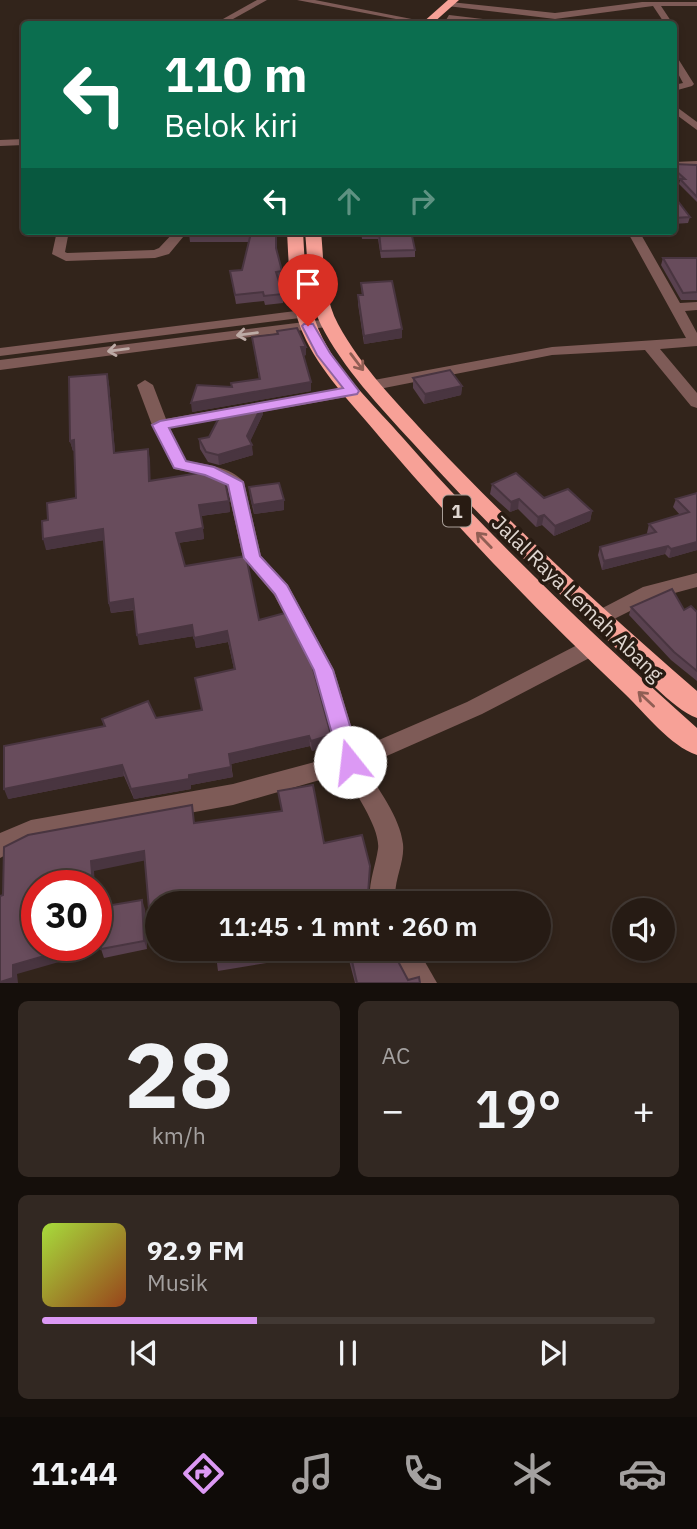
<!DOCTYPE html>
<html lang="id">
<meta charset="utf-8">
<style>
body{margin:0;font-family:"IBM Plex Sans",sans-serif;background:#322822;color:#f1f3f6;height:100vh;display:flex;flex-direction:column;font-size:26px;white-space:nowrap}
*{box-sizing:border-box;margin:0}
p{font-size:23px;color:#a4a1a0}
.icon{flex:none;width:38px;height:38px;fill:none;stroke:currentColor;stroke-width:2;stroke-linecap:round;stroke-linejoin:round}
.map{position:relative;height:983px;overflow:hidden}
.sheet{display:flex;flex-direction:column;gap:18px;padding:18px;background:#150f0b;flex:1}
.sheet>*{flex:none}
.banner{position:absolute;left:21px;top:21px;width:656px;height:214px;border-radius:7px;box-shadow:0 4px 10px #0003,0 0 0 2px #423934;background:#0b6e4f;color:#fff;overflow:hidden}
.tools{position:absolute;left:612px;top:898px;display:grid;gap:14px}
.tools a{display:grid;place-items:center;width:63px;height:63px;border-radius:50%;background:#261b14;box-shadow:0 4px 10px #0003,0 0 0 2px #423934;font-size:35px}
.speed{position:absolute;left:21px;top:870px;display:flex;gap:14px;font-size:35px;font-weight:700;text-align:center}
.speed>*{display:grid;place-content:center;width:91px;height:91px;border-radius:50%;background:#261b14;box-shadow:0 4px 10px #0003,0 0 0 2px #423934;line-height:1}
.speed .limit{border:10px solid #d22;background:#fff;color:#111}
.pin{position:absolute;display:grid;place-items:center;width:60px;height:60px;color:#fff;margin:-72px -30px;border-radius:50% 50% 50% 0;rotate:-45deg;box-shadow:0 0 7px #0007}
.pin .icon{rotate:45deg}
.me{position:absolute;width:77px;margin:-38px;rotate:344deg;stroke-linejoin:round;filter:drop-shadow(0 0 5px #0008)}
.turn{display:flex;align-items:center;gap:24px;height:147px;padding:0 28px;font-size:32px}
.turn .icon{width:91px;height:91px;stroke-width:2.5}
.turn b{display:block;font-size:49px;line-height:60px}
.lanes{display:flex;align-items:center;height:66px;padding:0 28px;background:#0003;justify-content:center;gap:35px;direction:ltr}
.lanes .off{opacity:.35}
.big{font-size:52px;font-weight:600;line-height:1.1}
.sheet .tile{flex:1;display:flex;flex-direction:column;justify-content:center;gap:10px;min-width:0;padding:0 24px;border-radius:10px;background:#322822}
.sheet .dial{align-items:center;gap:0}
.dial b{font-size:91px;line-height:1}
.song{display:flex;align-items:center;gap:21px}
.cover{width:84px;height:84px;border-radius:10px;background:linear-gradient(135deg,hsl(80 70% 55%),hsl(20 70% 35%))}
.played{height:7px;border-radius:4px;background:linear-gradient(90deg,#dc99f4 35%,#423934 35%)}
.keys{display:flex;justify-content:space-around;direction:ltr}
.heat{display:flex;justify-content:space-between;align-items:center;font-size:38px;direction:ltr}
.sheet .tiles{flex:1;display:grid;gap:18px;grid-template-columns:1fr 1fr}
.tile:last-child{grid-column:span 2}
.trip{position:absolute;left:145px;top:891px;width:406px;height:70px;border-radius:35px;background:#261b14;box-shadow:0 4px 10px #0003,0 0 0 2px #423934;font-weight:600;line-height:70px;text-align:center}
.menu{display:flex;height:112px;justify-content:space-around;align-items:center;background:#0f0b08;color:#a4a1a0}
.menu .icon{width:49px;height:49px}
.menu .selected{color:#dc99f4}
.menu b{font-size:32px;color:#f1f3f6}
.map>svg:first-child{display:block}
.lines{fill:none;stroke-linecap:round;stroke-linejoin:round}
.minor{fill:#7e5b57;fill-rule:evenodd}
.highway{fill:#f7a197;fill-rule:evenodd}
.wall{fill:#59414f}
.shaded-wall{fill:#493540}
.building{fill:#684c5c;stroke:#493540;stroke-width:2}
.oneway{stroke:#bdaba6}
.oneway2{stroke:#905e54}
.route{fill:#dc99f4;stroke:#8f639f;stroke-width:2}
.labels{text-anchor:middle;dominant-baseline:central;stroke-width:7;stroke-linejoin:round;paint-order:stroke}
.shield{fill:#281b12;stroke:#a89e97;stroke-width:2}
.shield-label{font-size:19px;font-weight:bold;fill:#dfd6d0}
.street-label{font-size:21px;fill:#dfd6d0;stroke:#281b12}
</style>
<div class="map">
<svg width="697" height="983" viewBox="0 0 697 983">
<rect width="100%" height="100%" fill="#32241b"/>
<g class="lines">
<!-- minor -->
<g class="minor">
<polygon points="257,0 267,0 224,24 214,24"/>
<polygon points="297,0 315,0 432,23 422,24"/>
<polygon points="450,2 555,13 642,2 697,2 697,6 661,6 673,24 665,24 653,6 555,19 447,6"/>
<polygon points="449,15 483,19 487,22 482,24 446,20"/>
<polygon points="674,56 677,57 694,84 692,86 674,91 674,85 683,83 674,66"/>
<polygon points="674,105 697,122 697,130 674,113"/>
<polygon points="24,139 24,145 0,146 0,140"/>
<polygon points="697,161 697,167 674,168 674,162"/>
<polygon points="57,231 69,231 65,252 67,253 154,250 159,248 175,231 188,231 169,254 155,258 66,261 52,254"/>
<polygon points="627,231 639,231 680,303 697,302 697,310 685,311 697,333 697,346 660,349 697,393 697,408 691,406 645,350 552,355 374,390 366,385 374,380 552,347 686,338"/>
<polygon points="319,308 326,312 324,315 0,356 0,348"/>
<polygon points="329,319 336,323 334,326 0,370 0,360"/>
<path d="M145,380L153,385L166,419L352,386L360,391L352,396L170,428L186,461C205,464 231,467 244,482L261,556L288,585L334,670L358,749L467,702L585,641L592,639L599,641L602,647L599,653L482,714L364,766C378,789 400,817 403,844C405,864 392,882 396,903H370C368,884 375,868 378,849C381,829 354,791 344,773L233,805L31,842L0,858V833L31,820L233,784L337,756L314,670L274,595L243,558L227,485L205,475L174,469L152,425L137,385Z"/>
<polygon points="697,573 697,587 656,598 598,627 591,624 588,619 591,614 643,587"/>
<polygon points="388,948 417,948 437,983 408,983"/>
</g>
<!-- highway -->
<g class="highway">
<polygon points="448,0 459,0 432,24 421,24"/>
<path d="M287,231H303C305,268 306,306 323,339C342,376 376,407 403,438C494,542 594,636 697,728V755C670,746 645,713 625,694C540,614 459,530 383,441C357,409 325,378 306,340C289,306 289,268 287,231Z"/>
<path d="M305,231H321C324,262 323,296 338,324C361,367 398,404 431,440C515,529 605,611 697,691V718C672,709 637,668 617,649C546,582 477,514 412,442C379,406 343,368 321,325C307,296 308,262 305,231Z"/>
</g>
</g>
<!-- wall -->
<g class="wall">
<polygon points="674,164 697,165 697,202 679,184 680,180 674,174"/>
<polygon points="674,196 690,217 688,223 674,224"/>
<polygon points="277,231 277,250 282,271 283,280 279,281 283,294 283,303 265,305 264,301 236,304 230,271 242,270 249,242 190,242 189,234"/>
<polygon points="361,231 411,231 415,250 415,257 381,258 378,239 362,239"/>
<polygon points="663,258 697,258 697,300 681,300 661,265"/>
<polygon points="361,283 402,338 364,344 358,304 358,295 362,295"/>
<polygon points="277,331 306,355 303,356 311,391 192,412 231,387 231,383 259,379 252,337 277,334"/>
<polygon points="107,374 109,384 115,452 150,459 150,481 229,501 230,512 201,516 204,539 178,543 185,566 259,620 331,745 312,751 310,746 231,764 233,777 191,785 191,789 134,799 124,776 8,799 104,727 102,719 156,718 202,710 195,678 234,669 228,642 196,648 194,636 139,645 135,610 111,613 109,603 104,540 46,550 48,520 76,498 74,451 73,451 70,441"/>
<polygon points="413,378 462,386 461,395 424,404 413,388"/>
<polygon points="262,405 263,414 250,441 253,455 219,465 208,462 200,449 199,439 209,437"/>
<polygon points="492,484 592,511 590,521 554,536 542,525 536,527 518,509 510,512 490,494"/>
<polygon points="249,487 284,500 284,510 254,514 250,497"/>
<polygon points="697,493 697,550 669,558 665,554 602,570 598,555 600,547 648,534 647,533 649,524 680,515 673,507 676,499"/>
<polygon points="631,607 684,610 697,612 697,681 671,660 629,615"/>
<polygon points="145,909 147,949 104,958 101,949"/>
<polygon points="215,948 321,948 278,955 279,961 218,971"/>
<polygon points="342,948 391,948 408,980 420,983 355,983 346,949 342,950"/>
</g>
<!-- shaded-wall -->
<g class="shaded-wall">
<polygon points="402,329 402,338 364,344 364,336"/>
<polygon points="301,347 306,347 306,355 301,356"/>
<polygon points="107,374 109,384 116,463 114,453"/>
<polygon points="311,382 311,391 192,412 191,403"/>
<polygon points="462,386 461,395 424,404 425,394"/>
<polygon points="262,405 263,414 248,446 247,436"/>
<polygon points="74,440 76,451 73,451 70,441"/>
<polygon points="252,445 253,455 219,465 218,455"/>
<polygon points="148,449 150,459 151,492 149,481"/>
<polygon points="519,499 518,509 510,512 511,502"/>
<polygon points="284,500 284,510 254,514 253,505"/>
<polygon points="229,501 230,512 200,516 199,505"/>
<polygon points="592,511 590,521 554,536 555,526"/>
<polygon points="544,515 542,525 536,527 538,517"/>
<polygon points="203,528 204,539 177,543 176,533"/>
<polygon points="103,529 105,540 46,550 43,539"/>
<polygon points="697,542 697,550 669,558 671,549"/>
<polygon points="668,546 665,554 602,570 604,561"/>
<polygon points="133,599 136,609 111,613 109,603"/>
<polygon points="192,625 194,636 139,645 137,635"/>
<polygon points="227,631 228,642 196,648 194,638"/>
<polygon points="331,735 331,745 312,751 311,741"/>
<polygon points="309,736 310,746 231,764 229,754"/>
<polygon points="122,765 124,776 8,799 4,789"/>
<polygon points="231,767 233,777 191,785 191,789 134,799 131,789 189,775"/>
<polygon points="144,851 147,860 94,871 95,886 93,886 91,861"/>
<polygon points="210,896 212,903 175,903"/>
<polygon points="96,900 98,930 96,930"/>
<polygon points="142,900 145,909 147,949 144,941"/>
<polygon points="158,907 158,916 151,918 149,909"/>
<polygon points="54,945 57,945 59,962 17,974 18,983 0,983 13,965"/>
</g>
<!-- building -->
<g class="building">
<polygon points="674,164 697,165 697,197 680,179 685,179 674,169"/>
<polygon points="674,196 690,217 674,218"/>
<polygon points="190,231 276,231 276,248 282,271 276,272 283,294 264,296 263,292 235,295 230,271 242,270 251,233 189,234"/>
<polygon points="362,231 411,231 415,250 381,251 379,232 362,232"/>
<polygon points="663,258 697,258 697,292 683,293"/>
<polygon points="392,281 402,329 364,336 358,295 363,295 361,283"/>
<polygon points="297,328 306,347 301,347 311,382 191,403 197,385 232,387 231,383 260,379 252,337 278,334 277,331"/>
<polygon points="450,370 462,386 425,394 413,378"/>
<polygon points="107,374 114,453 148,449 149,481 211,471 224,476 229,501 199,505 203,528 176,533 185,566 246,556 259,620 285,613 311,661 331,735 311,741 309,736 229,754 231,767 189,775 189,779 131,789 122,765 4,789 4,746 105,726 102,719 148,701 156,718 202,710 195,678 235,669 227,631 194,638 192,625 137,635 133,599 109,603 103,529 43,539 42,521 48,520 47,503 76,498 74,440 70,441 69,377"/>
<polygon points="262,405 247,436 252,445 218,455 206,452 199,439 209,437 222,412"/>
<polygon points="516,473 544,498 568,489 592,511 555,526 544,515 538,517 519,499 511,502 492,484"/>
<polygon points="279,483 284,500 253,505 249,487"/>
<polygon points="697,493 697,542 671,549 668,546 604,561 600,547 656,532 649,524 689,512 676,499"/>
<polygon points="672,589 684,610 691,606 697,612 697,671 674,652 631,607"/>
<polygon points="313,785 324,843 362,835 370,866 368,894 377,896 379,903 211,903 210,896 175,903 158,903 158,907 149,909 144,851 91,861 93,886 37,886 37,945 54,945 55,953 13,965 13,978 0,982 0,896 3,895 4,847 28,835 192,805 194,823 282,811 278,791"/>
<polygon points="142,900 144,941 101,949 100,907"/>
<polygon points="215,948 278,948 278,952 216,962"/>
<polygon points="349,948 391,948 408,980 419,977 420,983 357,983"/>
</g>
<!-- one-way arrows -->
<defs><path id="oneway-shaft" d="M-6 0H5M1.5-3L5.5 0L1.5 3" fill="none" stroke-width="1.6" stroke-linecap="round" stroke-linejoin="round" transform="scale(1.75)"/></defs>
<g class="oneway">
<use href="#oneway-shaft" transform="translate(247 334) rotate(173)"/>
<use href="#oneway-shaft" transform="translate(118 350) rotate(173)"/>
</g>
<g class="oneway2">
<use href="#oneway-shaft" transform="translate(357 362) rotate(53)"/>
<use href="#oneway-shaft" transform="translate(484 540) rotate(-134)"/>
<use href="#oneway-shaft" transform="translate(646 699) rotate(-137)"/>
</g>
<!-- route -->
<polygon class="route" points="304,324 313,324 330,353 359,391 357,394 169,428 186,461 214,467 243,482 260,556 287,585 333,670 361,762 358,768 350,771 343,768 340,762 314,670 275,594 244,558 228,485 205,475 174,468 152,425 160,421 343,388 317,355 302,326"/>
<g class="labels">
<!-- shield labels -->
<rect class="shield" x="443" y="495.5" width="28" height="31" rx="5"/>
<g class="shield-label">
<text x="457" y="511">1</text>
</g>
<!-- street labels -->
<g class="street-label">
<text transform="translate(578 598) rotate(44)">Jalal Raya Lemah Abang</text>
</g>
</g>
</svg>
<div class="tools">
<a><svg class="icon" aria-label="sound" viewBox="0 0 24 24"><path d="M4 9h4l5-4v14l-5-4H4zM17 9q2 3 0 6"/></svg></a>
</div>
<div class="speed"><div class="limit">30</div></div>
<div class="pin" style="left:308px;top:326px;background:#d93025"><svg class="icon" aria-label="arrive" viewBox="0 0 24 24"><path d="M6 21V4h12l-3 4 3 4H6"/></svg></div>
<svg class="me" style="left:350px;top:762px" viewBox="-20 -20 40 40"><circle r="19" fill="#fff"/><path d="M0-13L10 11 0 6-10 11z" fill="#dc99f4"/></svg>
<div class="trip">11:45 · 1 mnt · 260 m</div>
<div class="banner">
<div class="turn"><svg class="icon" aria-label="left" viewBox="0 0 24 24"><path d="M17 20v-9H6M10 6l-5 5 5 5"/></svg><div><b>110 m</b>Belok kiri</div></div>
<div class="lanes"><svg class="icon" aria-label="left" viewBox="0 0 24 24"><path d="M17 20v-9H6M10 6l-5 5 5 5"/></svg><svg class="icon off" aria-label="ahead" viewBox="0 0 24 24"><path d="M12 20V5M6 11l6-6 6 6"/></svg><svg class="icon off" aria-label="right" viewBox="0 0 24 24"><path d="M7 20v-9h11M14 6l5 5-5 5"/></svg></div>
</div>
</div>
<section class="sheet">
<div class="tiles">
<div class="tile dial"><b>28</b><p>km/h</p></div>
<div class="tile"><p>AC</p>
<div class="heat"><a>−</a><b class="big">19°</b><a>+</a></div>
</div>
<div class="tile">
<div class="song"><i class="cover"></i><div><b>92.9 FM</b><p>Musik</p></div></div>
<div class="played"></div>
<div class="keys"><svg class="icon" aria-label="previous" viewBox="0 0 24 24"><path d="M18 5L8 12l10 7zM5 5v14"/></svg><svg class="icon" aria-label="pause" viewBox="0 0 24 24"><path d="M8 5v14M16 5v14"/></svg><svg class="icon" aria-label="next" viewBox="0 0 24 24"><path d="M6 5l10 7-10 7zM19 5v14"/></svg></div>
</div>
</div>
</section>
<nav class="menu">
<b>11:44</b>
<svg class="icon selected" aria-label="directions" viewBox="0 0 24 24"><path d="M12 3l9 9-9 9-9-9zM9 14v-3h6M13 9l2 2-2 2"/></svg>
<svg class="icon" aria-label="music" viewBox="0 0 24 24"><path d="M9 18V5l10-2v13"/><circle cx="6" cy="18" r="3"/><circle cx="16" cy="16" r="3"/></svg>
<svg class="icon" aria-label="phone" viewBox="0 0 24 24"><path d="M5 4h4l2 5-3 2q2 4 5 5l2-3 5 2v4C11 20 4 13 5 4z"/></svg>
<svg class="icon" aria-label="climate" viewBox="0 0 24 24"><path d="M12 3v18M4 7l16 10M4 17L20 7"/></svg>
<svg class="icon" aria-label="car" viewBox="0 0 24 24"><path d="M5 17H2v-5l4-1 3-4h7l3 4 3 1v5h-3M9 17h6M6 11h13"/><circle cx="7" cy="17" r="2"/><circle cx="17" cy="17" r="2"/></svg>
</nav>
